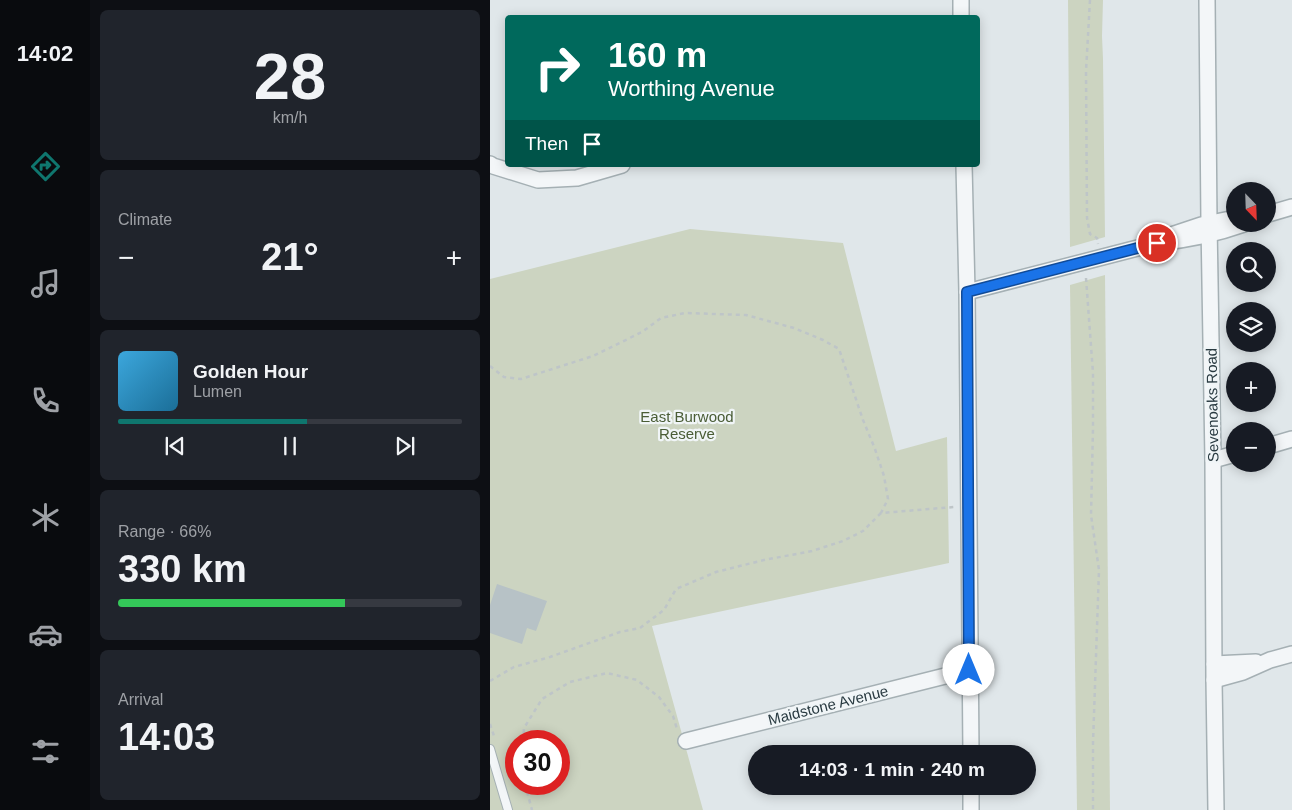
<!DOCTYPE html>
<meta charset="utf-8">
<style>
body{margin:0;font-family:Helvetica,sans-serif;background:#20242c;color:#f1f3f6;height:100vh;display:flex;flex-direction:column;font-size:19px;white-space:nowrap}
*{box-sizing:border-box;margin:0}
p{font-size:16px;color:#9ea1a6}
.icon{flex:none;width:28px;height:28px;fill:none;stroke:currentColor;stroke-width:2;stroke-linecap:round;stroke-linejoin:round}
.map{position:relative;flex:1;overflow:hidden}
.drawer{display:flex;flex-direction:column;gap:10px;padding:10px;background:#0d0f14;width:400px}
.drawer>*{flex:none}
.top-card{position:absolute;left:15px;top:15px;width:475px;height:152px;border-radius:5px;box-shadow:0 2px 12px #0003;background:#00695c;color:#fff;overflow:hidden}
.needle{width:32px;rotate:157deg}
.fabs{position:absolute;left:736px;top:182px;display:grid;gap:10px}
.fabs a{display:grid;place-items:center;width:50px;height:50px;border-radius:50%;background:#171b24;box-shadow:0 2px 12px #0003;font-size:25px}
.speed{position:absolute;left:15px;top:730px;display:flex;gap:10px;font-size:25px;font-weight:700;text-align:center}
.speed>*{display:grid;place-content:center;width:65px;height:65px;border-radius:50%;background:#171b24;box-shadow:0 2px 12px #0003;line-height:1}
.speed .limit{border:8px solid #d22;background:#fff;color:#111}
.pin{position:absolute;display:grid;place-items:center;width:42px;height:42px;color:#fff;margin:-21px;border:2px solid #fff;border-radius:50%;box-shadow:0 1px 5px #0007}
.me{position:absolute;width:55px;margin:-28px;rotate:0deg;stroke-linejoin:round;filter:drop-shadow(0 0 4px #0008)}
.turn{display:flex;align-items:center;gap:18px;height:105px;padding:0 20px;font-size:22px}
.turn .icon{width:65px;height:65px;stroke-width:2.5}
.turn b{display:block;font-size:35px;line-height:42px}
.then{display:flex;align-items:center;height:48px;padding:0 20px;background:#0003;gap:10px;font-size:19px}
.big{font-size:38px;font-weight:700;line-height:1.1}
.drawer .widget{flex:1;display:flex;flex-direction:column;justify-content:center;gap:8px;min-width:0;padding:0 18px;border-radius:8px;background:#20242c}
.drawer .dial{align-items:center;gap:0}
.dial b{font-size:65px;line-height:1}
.song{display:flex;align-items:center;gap:15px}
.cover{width:60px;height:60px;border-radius:8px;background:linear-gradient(135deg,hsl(200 70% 55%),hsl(200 70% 35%))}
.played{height:5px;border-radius:2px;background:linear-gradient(90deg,#0f766e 55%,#363941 55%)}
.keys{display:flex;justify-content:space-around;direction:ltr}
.heat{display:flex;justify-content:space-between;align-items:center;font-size:28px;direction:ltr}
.charge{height:8px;border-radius:4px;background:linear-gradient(90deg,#34c759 66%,#363941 0)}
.trip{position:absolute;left:258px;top:745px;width:288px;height:50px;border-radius:25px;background:#171b24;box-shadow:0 2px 12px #0003;font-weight:700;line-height:50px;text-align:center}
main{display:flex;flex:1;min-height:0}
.tab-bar{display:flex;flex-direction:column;width:90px;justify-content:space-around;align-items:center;background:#090b0e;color:#9ea1a6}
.tab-bar .icon{width:35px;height:35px}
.tab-bar .on{color:#0f766e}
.tab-bar b{font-size:22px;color:#f1f3f6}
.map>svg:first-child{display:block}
.green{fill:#ccd4c1;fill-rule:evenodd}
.building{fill:#b7c2c6}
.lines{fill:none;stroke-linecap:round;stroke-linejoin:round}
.service-casing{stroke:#a5b0b4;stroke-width:10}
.minor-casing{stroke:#a5b0b4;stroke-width:18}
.path{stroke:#bec5c8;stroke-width:2.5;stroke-dasharray:4 4;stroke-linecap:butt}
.service{stroke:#f3f6f8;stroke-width:8}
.minor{stroke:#f3f6f8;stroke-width:15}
.route-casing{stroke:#114b97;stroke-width:12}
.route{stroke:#1a73e8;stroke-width:9}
.labels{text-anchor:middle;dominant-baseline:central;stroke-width:4.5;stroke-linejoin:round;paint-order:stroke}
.street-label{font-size:15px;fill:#293a41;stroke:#f0f5f7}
.park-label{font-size:15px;fill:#4a5d36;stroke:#f0f5f7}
</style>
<main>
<nav class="tab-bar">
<b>14:02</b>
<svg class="icon on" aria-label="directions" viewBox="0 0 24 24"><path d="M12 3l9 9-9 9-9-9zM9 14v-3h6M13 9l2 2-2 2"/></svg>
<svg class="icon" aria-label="music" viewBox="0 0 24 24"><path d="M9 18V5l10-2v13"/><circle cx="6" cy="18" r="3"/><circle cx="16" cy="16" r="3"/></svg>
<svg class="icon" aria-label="phone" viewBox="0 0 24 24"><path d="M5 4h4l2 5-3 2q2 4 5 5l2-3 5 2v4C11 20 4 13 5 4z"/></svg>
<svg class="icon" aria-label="climate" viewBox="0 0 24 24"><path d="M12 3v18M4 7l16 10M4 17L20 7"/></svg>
<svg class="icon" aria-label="car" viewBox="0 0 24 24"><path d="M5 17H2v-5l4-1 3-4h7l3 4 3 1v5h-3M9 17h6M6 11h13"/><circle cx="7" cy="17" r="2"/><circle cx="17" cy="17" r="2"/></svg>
<svg class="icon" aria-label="filters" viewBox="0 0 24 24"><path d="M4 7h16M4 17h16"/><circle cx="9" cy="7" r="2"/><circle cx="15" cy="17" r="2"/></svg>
</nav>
<section class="drawer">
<div class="widget dial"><b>28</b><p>km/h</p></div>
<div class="widget"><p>Climate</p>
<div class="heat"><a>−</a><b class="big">21°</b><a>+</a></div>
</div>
<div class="widget">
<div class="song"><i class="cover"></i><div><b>Golden Hour</b><p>Lumen</p></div></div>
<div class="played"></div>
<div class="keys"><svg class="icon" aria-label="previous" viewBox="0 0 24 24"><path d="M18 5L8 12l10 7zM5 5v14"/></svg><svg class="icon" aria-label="pause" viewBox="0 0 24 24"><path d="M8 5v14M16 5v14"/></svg><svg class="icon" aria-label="next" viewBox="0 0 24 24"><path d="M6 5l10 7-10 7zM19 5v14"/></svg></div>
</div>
<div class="widget"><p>Range · 66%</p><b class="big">330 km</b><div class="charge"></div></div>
<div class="widget"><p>Arrival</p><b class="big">14:03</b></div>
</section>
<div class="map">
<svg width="802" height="810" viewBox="0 0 802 810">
<rect width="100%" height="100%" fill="#e0e7ea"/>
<!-- green -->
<g class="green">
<polygon points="578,0 613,0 612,36 613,59 615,237 580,247"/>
<path d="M200,229L353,243L406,451L457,437L459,563L162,626L213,810H0V279ZM26,741H69V784H26Z"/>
<polygon points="615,275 620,810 587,810 580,285"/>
</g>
<!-- building -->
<polygon class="building" points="7,584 57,601 46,631 37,628 32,644 0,633 0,605"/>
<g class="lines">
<defs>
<polyline id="service" points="0,749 18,810"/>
<g id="minor">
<polyline points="471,0 471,18"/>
<polyline points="717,0 719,223 723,460 724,680 726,810"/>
<polyline points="0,164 3,166 48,180 87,178 132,165"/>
<polyline points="474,165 477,292 481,754"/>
<polyline points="778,214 802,207"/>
<polyline points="681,235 711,225 745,218"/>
<path d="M477,292L667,243C697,240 726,234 754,224"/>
<polyline points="778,446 802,439"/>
<polyline points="723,460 745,454"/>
<polyline points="724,664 766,662"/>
<polyline points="724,680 753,672 780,660 802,654"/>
<polyline points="196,741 479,670"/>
<polyline points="481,786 481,810"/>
</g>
</defs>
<!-- service casing -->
<use href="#service" class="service-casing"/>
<!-- minor casing -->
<use href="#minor" class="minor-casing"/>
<!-- path -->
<g class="path">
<polyline points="600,0 596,71 597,218 600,234 607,238 608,244"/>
<polyline points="596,278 603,373 603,428 601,515 609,570 603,743 603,810"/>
<polyline points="0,366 14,377 31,379 103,356 152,332 171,318 195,313 256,315 304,328 333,340 349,349 373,420 385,449 394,476 398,499 391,513 464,507"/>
<polyline points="0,681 24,667 60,657 130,632 150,628 174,610 186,589 226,572 274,560 322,551 353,541 373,531 391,513"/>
<polyline points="0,724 5,739"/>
<polyline points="33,741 34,728 52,699 80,682 117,673 147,680 169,697 183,716 187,729"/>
<polyline points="35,784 42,810"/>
</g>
<!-- service -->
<use href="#service" class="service"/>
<!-- minor -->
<use href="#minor" class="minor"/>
</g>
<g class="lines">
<defs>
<polyline id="route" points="479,670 477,292 667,243"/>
</defs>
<!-- route casing -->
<use href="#route" class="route-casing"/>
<!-- route -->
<use href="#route" class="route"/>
</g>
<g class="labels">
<!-- street labels -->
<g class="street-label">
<text transform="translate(722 405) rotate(-91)">Sevenoaks Road</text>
<text transform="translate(338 705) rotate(-14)">Maidstone Avenue</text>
</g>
<!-- park labels -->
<g class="park-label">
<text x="197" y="416">East Burwood<tspan x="197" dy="17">Reserve</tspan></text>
</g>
</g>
</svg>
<div class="fabs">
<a><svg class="needle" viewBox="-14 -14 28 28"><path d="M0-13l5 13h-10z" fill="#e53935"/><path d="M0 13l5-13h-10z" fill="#9ea1a6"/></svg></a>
<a><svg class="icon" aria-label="search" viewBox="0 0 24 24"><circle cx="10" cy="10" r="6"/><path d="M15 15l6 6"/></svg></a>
<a><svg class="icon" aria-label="layers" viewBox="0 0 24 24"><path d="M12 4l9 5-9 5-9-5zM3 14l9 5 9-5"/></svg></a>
<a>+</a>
<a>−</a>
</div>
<div class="speed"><div class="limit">30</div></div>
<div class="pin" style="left:667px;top:243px;background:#d93025"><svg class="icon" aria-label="arrive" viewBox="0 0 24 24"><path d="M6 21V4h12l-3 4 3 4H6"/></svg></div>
<svg class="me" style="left:479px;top:670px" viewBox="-20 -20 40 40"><circle r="19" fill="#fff"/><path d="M0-13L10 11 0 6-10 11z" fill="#1a73e8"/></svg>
<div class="trip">14:03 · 1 min · 240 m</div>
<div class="top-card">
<div class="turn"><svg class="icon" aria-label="right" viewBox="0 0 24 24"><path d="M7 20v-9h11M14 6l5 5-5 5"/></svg><div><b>160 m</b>Worthing Avenue</div></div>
<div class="then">Then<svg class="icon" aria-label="arrive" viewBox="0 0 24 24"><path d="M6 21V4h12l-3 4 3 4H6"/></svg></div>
</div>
</div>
</main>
